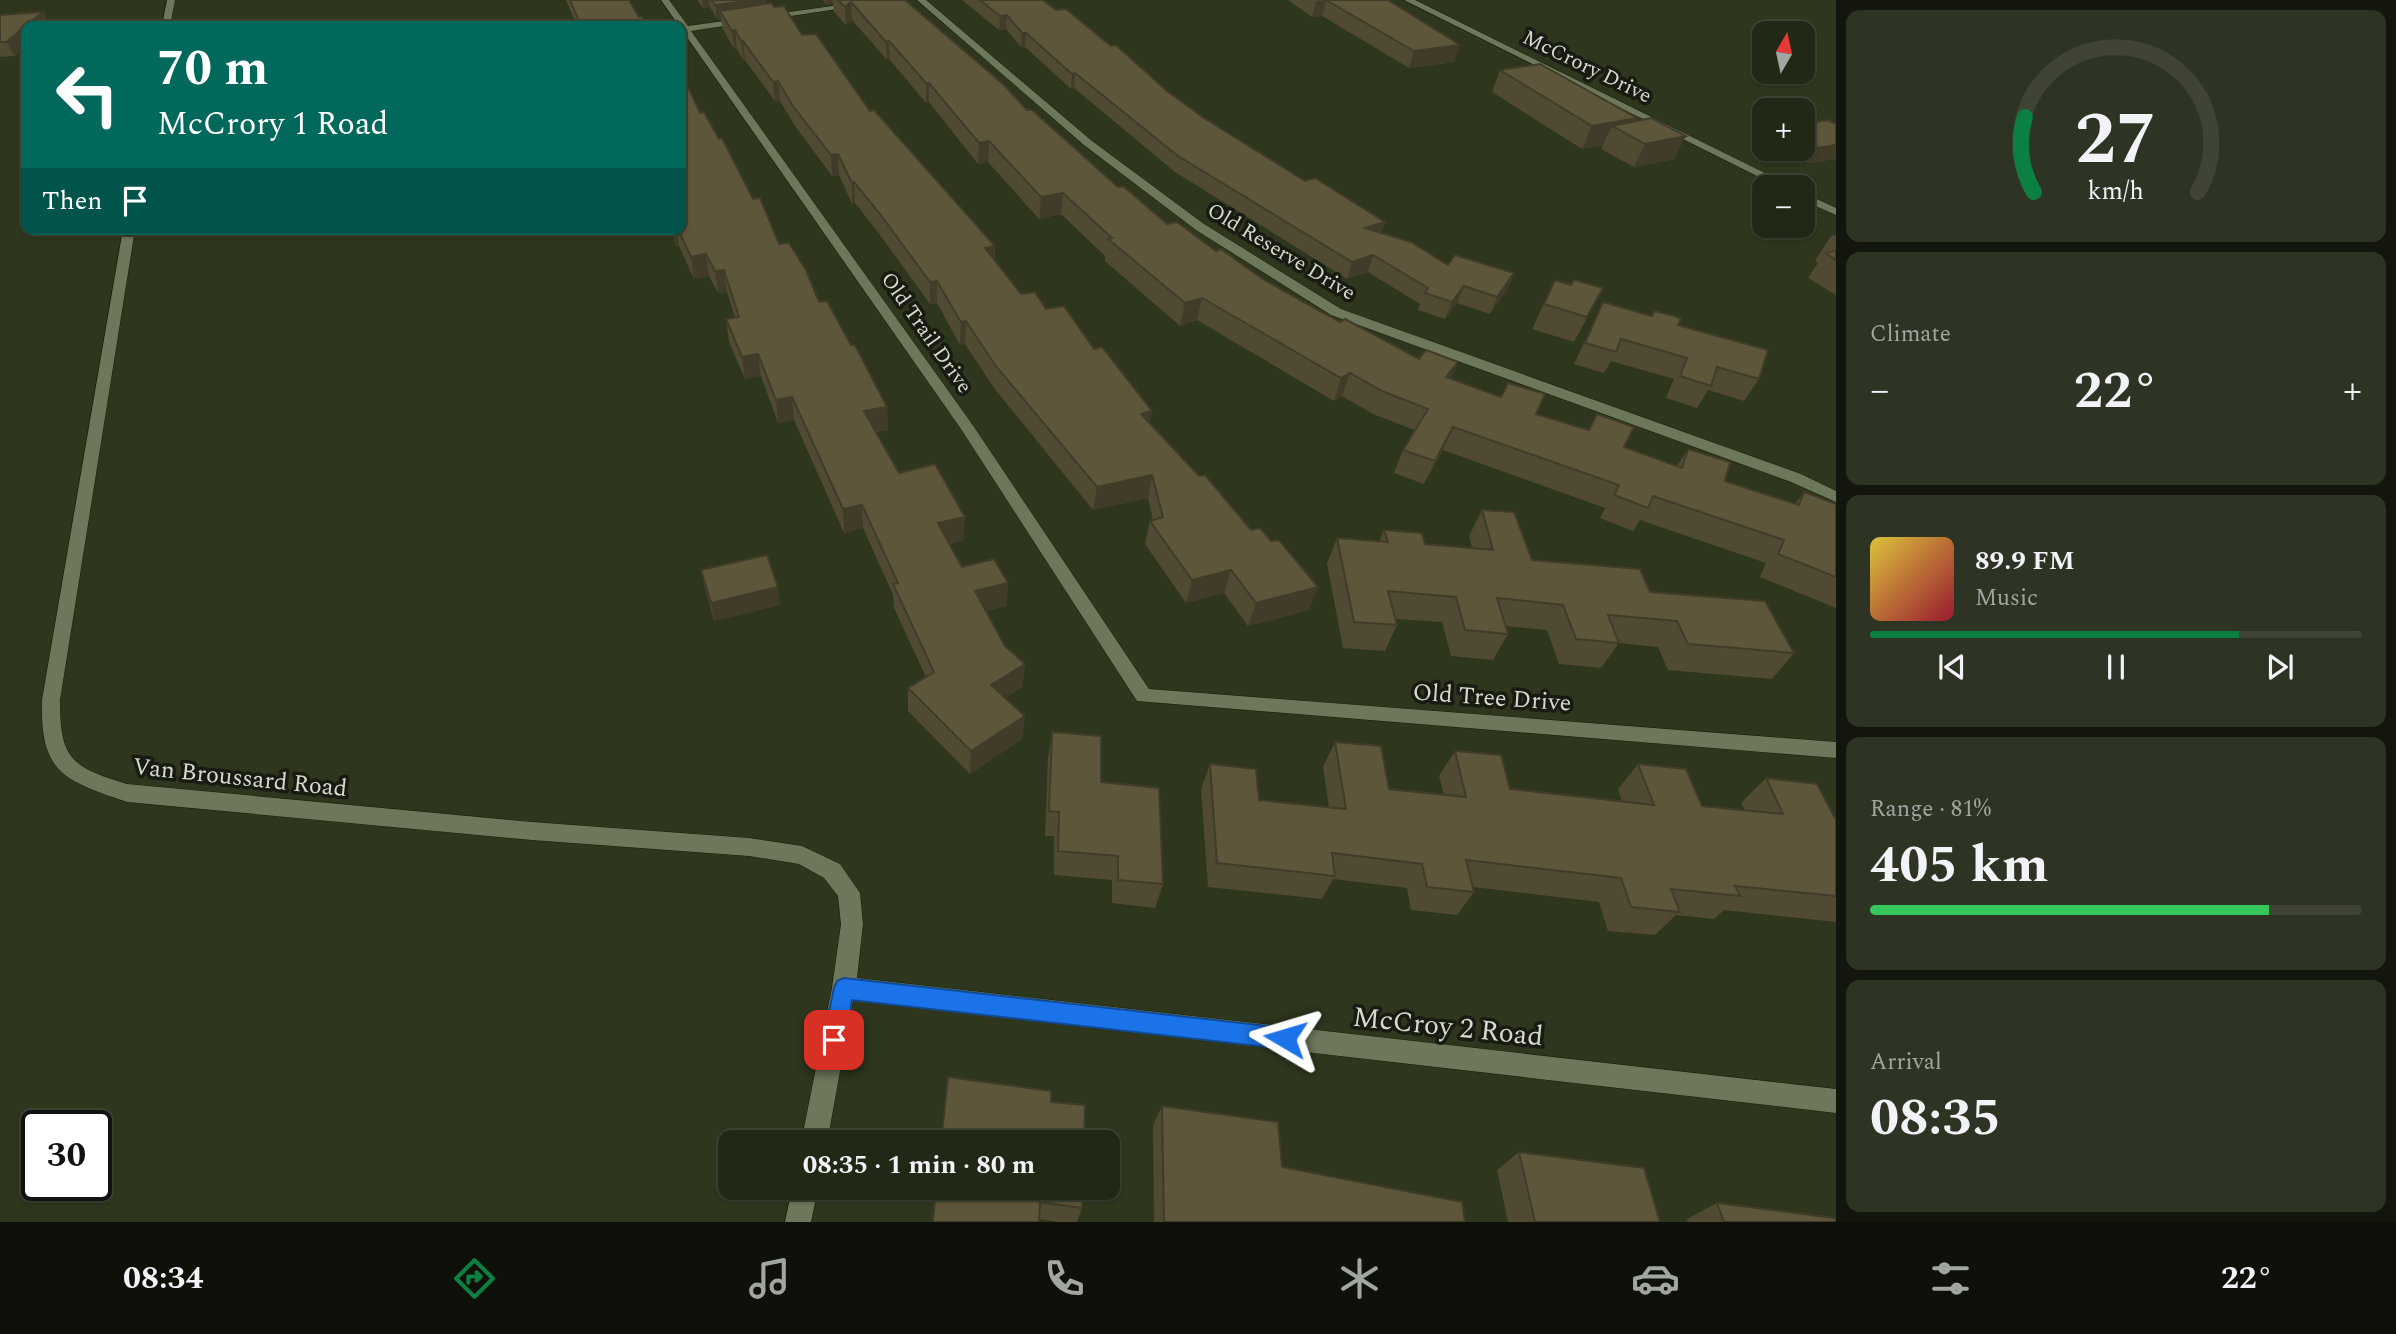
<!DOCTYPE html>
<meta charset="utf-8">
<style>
body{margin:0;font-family:Spectral,serif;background:#2e3423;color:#f1f3f6;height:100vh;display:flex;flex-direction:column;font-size:26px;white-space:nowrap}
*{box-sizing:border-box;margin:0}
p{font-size:23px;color:#a2a6a1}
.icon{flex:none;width:38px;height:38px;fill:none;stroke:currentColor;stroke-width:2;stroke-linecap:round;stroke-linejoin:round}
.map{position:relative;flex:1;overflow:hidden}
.drawer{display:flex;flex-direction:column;gap:10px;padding:10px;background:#13160c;width:560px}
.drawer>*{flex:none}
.banner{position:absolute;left:21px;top:21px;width:665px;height:214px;border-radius:14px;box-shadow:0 2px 5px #0004,0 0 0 2px #3f4435;background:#00695c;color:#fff;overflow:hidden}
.needle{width:46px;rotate:9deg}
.buttons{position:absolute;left:1752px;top:21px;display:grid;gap:14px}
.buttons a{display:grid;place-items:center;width:63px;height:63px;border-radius:14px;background:#222816;box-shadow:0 2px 5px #0004,0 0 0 2px #3f4435;font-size:35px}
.speed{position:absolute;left:21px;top:1110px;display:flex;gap:14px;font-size:35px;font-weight:700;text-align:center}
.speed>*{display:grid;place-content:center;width:91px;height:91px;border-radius:50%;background:#222816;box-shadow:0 2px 5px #0004,0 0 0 2px #3f4435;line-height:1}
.speed .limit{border:4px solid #111;border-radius:10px;background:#fff;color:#111}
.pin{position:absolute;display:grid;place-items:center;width:60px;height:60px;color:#fff;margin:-30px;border-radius:14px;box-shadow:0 4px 10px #0006}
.me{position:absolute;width:77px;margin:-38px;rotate:277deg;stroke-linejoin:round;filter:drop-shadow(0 0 5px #0008)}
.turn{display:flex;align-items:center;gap:24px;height:147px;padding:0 21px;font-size:32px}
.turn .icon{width:91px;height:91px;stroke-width:2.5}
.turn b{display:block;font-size:49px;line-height:60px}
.then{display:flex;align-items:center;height:66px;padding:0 21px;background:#0003;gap:14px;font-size:26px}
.big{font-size:52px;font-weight:700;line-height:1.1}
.drawer .widget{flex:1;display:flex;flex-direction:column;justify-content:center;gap:10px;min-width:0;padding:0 24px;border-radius:14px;background:#2e3423}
.drawer .dial{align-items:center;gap:0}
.dial svg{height:182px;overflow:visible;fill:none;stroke:#3f4435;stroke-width:7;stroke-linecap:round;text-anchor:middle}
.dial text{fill:#f1f3f6;stroke:none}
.song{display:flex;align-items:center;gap:21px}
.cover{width:84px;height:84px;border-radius:10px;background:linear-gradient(135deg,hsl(50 70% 55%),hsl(350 70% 35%))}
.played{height:7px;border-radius:4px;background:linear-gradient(90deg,#0b8043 75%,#3f4435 75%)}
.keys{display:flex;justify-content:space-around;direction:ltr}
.heat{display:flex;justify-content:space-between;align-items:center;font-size:38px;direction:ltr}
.charge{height:10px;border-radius:5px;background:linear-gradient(90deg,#34c759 81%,#3f4435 0)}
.trip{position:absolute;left:718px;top:1130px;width:402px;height:70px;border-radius:14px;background:#222816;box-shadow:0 2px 5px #0004,0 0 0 2px #3f4435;font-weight:700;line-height:70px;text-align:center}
.menu{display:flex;height:112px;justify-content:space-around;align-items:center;background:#0e1009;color:#a2a6a1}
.menu .icon{width:49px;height:49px}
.menu .selected{color:#0b8043}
.menu b{font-size:32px;color:#f1f3f6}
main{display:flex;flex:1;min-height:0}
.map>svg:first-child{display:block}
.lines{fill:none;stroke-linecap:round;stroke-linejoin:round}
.minor-casing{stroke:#161d06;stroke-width:1}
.minor{fill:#6d775c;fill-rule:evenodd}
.wall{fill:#504a33}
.shaded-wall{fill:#413c29}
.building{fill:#5d563b;stroke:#413c29;stroke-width:2}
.route{fill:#1a73e8;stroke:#114b97;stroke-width:2}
.labels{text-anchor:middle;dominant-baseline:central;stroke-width:7;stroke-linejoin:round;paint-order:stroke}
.far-street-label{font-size:21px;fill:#d5dbcc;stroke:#181b11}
.street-label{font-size:24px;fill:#d5dbcc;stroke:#181b11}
.near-street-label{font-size:28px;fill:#d5dbcc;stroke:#181b11}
</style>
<main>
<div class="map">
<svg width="1836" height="1222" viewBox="0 0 1836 1222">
<rect width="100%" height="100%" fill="#2e361d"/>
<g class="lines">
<defs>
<g id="minor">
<polygon points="167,0 175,0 170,26 162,26"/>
<polygon points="661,0 669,0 688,26 876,0 898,0 691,31 972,424 1149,689 1836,742 1836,758 1137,701 961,429"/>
<polygon points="917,0 926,0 1092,141 1204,224 1341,309 1801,474 1836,491 1836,502 1791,482 1331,315 1196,230 1084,145"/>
<polygon points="1404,0 1415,0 1793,187 1779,187"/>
<polygon points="1802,192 1836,208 1836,215 1802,200"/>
<path d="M123,229H135L60,700C60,759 71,767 127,784L532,822L749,838L802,846L840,864L860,893L863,924L857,978L1836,1089V1113L853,1000L827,1143H801L832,988L841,924L838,896L824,878L799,864L749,856L532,840L127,802C63,780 40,773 42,700Z"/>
<polygon points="792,1188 818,1188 811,1222 785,1222"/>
</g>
</defs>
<!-- minor casing -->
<use href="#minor" class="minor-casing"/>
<!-- minor -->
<use href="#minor" class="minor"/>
</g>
<!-- wall -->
<g class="wall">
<polygon points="566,0 629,0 639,17 648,26 577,26"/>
<polygon points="697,0 765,0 766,4 774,7 802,35 995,246 995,260 1021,294 1046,309 1094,349 1149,423 1309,610 1248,626 1224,593 1186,603 1145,544 1150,521 1153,520 1148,498 1093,510 994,388 965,344 960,345 937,303 930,304 880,235 855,203 852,204 839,175 832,176 795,126 780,101 775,101 745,60 743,60 737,49 734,49 723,29 721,19 717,19 710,7 703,8"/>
<polygon points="823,0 897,0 1118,187 1167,224 1340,322 1419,359 1458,362 1451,378 1536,414 1677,466 1688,449 1725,481 1795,504 1804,492 1836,504 1836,608 1760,577 1766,563 1640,520 1633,531 1600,518 1605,508 1443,450 1424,484 1394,473 1403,450 1415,430 1373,414 1342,396 1334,401 1197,320 1180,326 1105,261 1105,256 1061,214 1039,219 988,162 978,164 929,102 926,103 890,60 887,60 852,20 846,25 834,12 833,3 826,4"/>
<polygon points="962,0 1043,0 1204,118 1382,233 1448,265 1514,273 1507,290 1490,314 1457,303 1445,319 1418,310 1420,304 1368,272 1347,279 1175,172 1074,88 1071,89 1025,47 1021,47 1006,29 999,30"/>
<polygon points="1288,0 1388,0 1454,62 1409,68 1322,16 1312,17"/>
<polygon points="43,12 51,26 26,26 15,56 0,57 0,15"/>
<polygon points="1500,70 1637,118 1635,121 1674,159 1634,167 1601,149 1603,145 1582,149 1492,92"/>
<polygon points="700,113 779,244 851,345 887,407 888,430 876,432 899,473 964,540 949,544 962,567 1008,583 1006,606 986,611 1005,646 1025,664 1022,687 1005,698 1025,716 1022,739 970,774 908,711 908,688 926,677 894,608 893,595 863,528 844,533 794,420 778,423 761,376 745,379 729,342 726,319 735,318 727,292 718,293 709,276 694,279 679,246 676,247 671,229 681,229"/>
<polygon points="1802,124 1836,124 1836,159 1808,163 1781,149 1802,149"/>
<polygon points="1836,235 1836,295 1808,278 1818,263 1815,261 1831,236"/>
<polygon points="1555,280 1571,285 1603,288 1574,342 1532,329"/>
<polygon points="1603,302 1652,316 1655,311 1678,325 1759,379 1744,401 1708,390 1697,408 1666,398 1674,379 1611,361 1604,373 1574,364"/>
<polygon points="1482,510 1532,560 1650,592 1794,653 1772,679 1668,670 1658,647 1619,643 1601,668 1559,664 1547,630 1506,626 1508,634 1493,660 1451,656 1442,622 1395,619 1397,625 1385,651 1343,648 1327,564 1337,538 1379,542 1384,530 1425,544 1472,548 1469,536"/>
<polygon points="701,570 780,605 714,621 705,588"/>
<polygon points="1052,732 1101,782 1163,884 1155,908 1112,903 1112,880 1054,875 1054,836 1045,836 1048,758"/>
<polygon points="1335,742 1389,789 1444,795 1439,776 1455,751 1510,789 1622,801 1618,789 1638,764 1702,806 1745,810 1741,803 1766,778 1836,820 1836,922 1724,910 1714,919 1676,915 1655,935 1608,931 1599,902 1473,887 1474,892 1457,915 1411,910 1407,888 1333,879 1322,899 1208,887 1201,789 1210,764 1259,800 1329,807 1323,767"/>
<polygon points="1162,1106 1282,1167 1465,1222 1154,1222 1153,1125"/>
<polygon points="1519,1152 1660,1222 1508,1222 1497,1170"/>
<polygon points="936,1188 1082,1208 1077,1222 1058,1222 1039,1219"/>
<polygon points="1717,1203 1836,1222 1688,1222 1687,1219"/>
</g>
<!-- shaded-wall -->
<g class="shaded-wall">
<polygon points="702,0 709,0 710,7 703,8"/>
<polygon points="756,0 765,0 766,13 720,11 721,19 717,19 715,5"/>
<polygon points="826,0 833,0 833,3 826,4"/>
<polygon points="1326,0 1322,16 1312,17 1316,1"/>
<polygon points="851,2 852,20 846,25 845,7"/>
<polygon points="43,12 51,26 26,26 26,47 15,56 6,42"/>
<polygon points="1007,15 1006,29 999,30 1000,16"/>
<polygon points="735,30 737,49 734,49 732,31"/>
<polygon points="1022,33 1026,33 1025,47 1021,47"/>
<polygon points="741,41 743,41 745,60 743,60"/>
<polygon points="889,41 890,60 887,60 886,42"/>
<polygon points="1460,45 1454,62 1409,68 1414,51"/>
<polygon points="1075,73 1074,88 1071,89 1072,74"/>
<polygon points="778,81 780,101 775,101 773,82"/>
<polygon points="926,83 929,83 929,102 926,103"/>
<polygon points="1637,118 1629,135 1612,126 1603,145 1582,149 1592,126"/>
<polygon points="1686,136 1674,159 1634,167 1645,144"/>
<polygon points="989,141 988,162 978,164 979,143"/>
<polygon points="1836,145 1836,159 1808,163 1817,148"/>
<polygon points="838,154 839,175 832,176 831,155"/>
<polygon points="854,182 855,203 852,204 852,183"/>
<polygon points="1063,193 1061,214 1039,219 1041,197"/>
<polygon points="1385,222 1380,239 1365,228"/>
<polygon points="673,229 676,229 679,246 676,247"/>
<polygon points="995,246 994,268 985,248"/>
<polygon points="706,254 709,276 694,279 691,257"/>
<polygon points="1373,255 1368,272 1347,279 1352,262"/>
<polygon points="724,270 727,292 718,293 715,271"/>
<polygon points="1514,273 1507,290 1490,314 1497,297"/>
<polygon points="937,281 937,303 930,304 930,282"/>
<polygon points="1464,286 1457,303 1445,319 1452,302"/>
<polygon points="1202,298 1197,320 1180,326 1185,303"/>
<polygon points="966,321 965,344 960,345 961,322"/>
<polygon points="758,354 761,376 745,379 742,357"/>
<polygon points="1458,362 1448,384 1446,377"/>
<polygon points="1350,373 1342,396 1334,401 1341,378"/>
<polygon points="792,397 794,420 778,423 776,400"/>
<polygon points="887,407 888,430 865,434 864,411"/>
<polygon points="1152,411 1147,434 1141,414"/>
<polygon points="1453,427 1443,450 1424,484 1435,461"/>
<polygon points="1152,475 1148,498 1093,510 1097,487"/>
<polygon points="862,505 863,528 844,533 843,509"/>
<polygon points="965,517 964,540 938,546 938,523"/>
<polygon points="1231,570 1224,593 1186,603 1192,580"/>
<polygon points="1008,583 1006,606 974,614 975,591"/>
<polygon points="778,587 780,605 714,621 711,603"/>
<polygon points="1318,587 1309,610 1248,626 1256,603"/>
<polygon points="1025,664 1022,687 990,708 991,685"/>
<polygon points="1025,716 1022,739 970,774 971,751"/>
</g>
<!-- building -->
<g class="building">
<polygon points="570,0 629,0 639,17 642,17 648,26 581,26"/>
<polygon points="712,0 756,0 715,5"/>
<polygon points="838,0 905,0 1003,84 1027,110 1032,110 1118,187 1123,186 1167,224 1177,222 1216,251 1221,249 1264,280 1340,322 1345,319 1419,359 1426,350 1458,362 1446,377 1501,397 1508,383 1545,394 1536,414 1589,430 1597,414 1634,427 1624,447 1682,468 1688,449 1730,462 1725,481 1799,505 1804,492 1836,504 1836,577 1778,554 1784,540 1653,496 1648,508 1614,495 1619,485 1453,427 1435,461 1403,450 1428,409 1382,391 1350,373 1341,378 1202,298 1185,303 1108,239 1112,238 1063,193 1041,197 989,141 979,143 929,83 926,83 889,41 886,42 851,2 845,7"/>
<polygon points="980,0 1043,0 1056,10 1066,9 1111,46 1116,45 1167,91 1204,118 1305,181 1315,178 1385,222 1365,228 1411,242 1448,265 1455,255 1514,273 1497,297 1464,286 1452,302 1425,293 1428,288 1373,255 1352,262 1178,156 1075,73 1072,74 1026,33 1022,33 1007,15 1000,16"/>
<polygon points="1326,0 1388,0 1460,45 1414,51"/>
<polygon points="771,3 774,7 784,6 802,35 816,34 870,111 874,110 995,246 985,248 1021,294 1035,292 1046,309 1064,306 1094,349 1102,347 1152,411 1141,414 1199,476 1205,475 1251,530 1260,528 1271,541 1279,540 1318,587 1256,603 1231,570 1192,580 1150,521 1163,517 1152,475 1097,487 995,365 966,321 961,322 937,281 930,282 880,214 854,182 852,183 838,154 831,155 793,106 778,81 773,82 743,41 741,41 735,30 732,31 720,11"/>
<polygon points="43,12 6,42 0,42 0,15"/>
<polygon points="1540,64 1637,118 1592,126 1500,70"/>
<polygon points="681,76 689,89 700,113 704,112 719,139 722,138 753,199 760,198 779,244 789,243 806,270 819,302 827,301 851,345 855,345 887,407 864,411 899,473 935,464 965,517 938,523 962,567 994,559 1008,583 975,591 1005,646 1025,664 991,685 1025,716 971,751 908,688 934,672 893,584 898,583 862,505 843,509 792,397 776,400 758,354 742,357 726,319 739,317 724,270 715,271 706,254 691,257 678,229 681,229"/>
<polygon points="1651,118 1686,136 1645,144 1612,126"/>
<polygon points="1828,120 1836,124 1836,145 1817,148 1802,140 1802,124"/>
<polygon points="1836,251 1836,260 1825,253"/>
<polygon points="1555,280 1571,285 1574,280 1603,288 1587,317 1544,304"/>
<polygon points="1603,302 1652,316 1655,311 1681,318 1678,325 1768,350 1759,379 1717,367 1711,386 1680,376 1687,358 1621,339 1616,352 1585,343"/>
<polygon points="1482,510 1514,512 1532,560 1640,569 1650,592 1765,601 1794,653 1688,644 1677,621 1608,615 1619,643 1576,639 1563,605 1497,598 1508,634 1465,630 1456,597 1388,591 1397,625 1354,622 1337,538 1388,542 1384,530 1422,533 1425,544 1493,550"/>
<polygon points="767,555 778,587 711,603 701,570"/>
<polygon points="1052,732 1101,736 1101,782 1159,788 1163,884 1118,880 1118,856 1058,851 1059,812 1049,811"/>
<polygon points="1335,742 1381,746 1389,789 1466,797 1455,751 1501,755 1510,789 1654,805 1638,764 1686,769 1702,806 1783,814 1766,778 1817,784 1836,820 1836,896 1735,886 1740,896 1671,889 1680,912 1631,907 1621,878 1466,860 1474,892 1427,887 1422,864 1332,853 1335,876 1217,863 1210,764 1256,769 1259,800 1346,809"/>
<polygon points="948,1077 1051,1091 1051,1102 1085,1105 1084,1143 941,1143"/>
<polygon points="1162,1106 1278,1122 1282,1167 1462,1202 1465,1222 1164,1222"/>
<polygon points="1519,1152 1644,1168 1660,1222 1535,1222"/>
<polygon points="936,1188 1083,1188 1082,1208 1040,1202 1039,1222 933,1222"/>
<polygon points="1717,1203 1835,1218 1836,1222 1724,1222"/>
</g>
<!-- route -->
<polygon class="route" points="844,978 1285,1028 1293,1031 1296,1038 1293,1046 1285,1049 852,1000 842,1048 834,1051 826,1048 823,1040 834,988 837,981"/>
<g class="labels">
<!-- far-street labels -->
<g class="far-street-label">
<text transform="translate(1587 67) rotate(26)">McCrory Drive</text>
<text transform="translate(1281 252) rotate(31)">Old Reserve Drive</text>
<text transform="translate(926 333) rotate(55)">Old Trail Drive</text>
</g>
<!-- street labels -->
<g class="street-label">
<text transform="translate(1492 698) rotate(4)">Old Tree Drive</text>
<text transform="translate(240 778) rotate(6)">Van Broussard Road</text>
</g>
<!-- near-street labels -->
<g class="near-street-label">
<text transform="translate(1448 1027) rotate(6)">McCroy 2 Road</text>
</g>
</g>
</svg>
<div class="buttons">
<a><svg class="needle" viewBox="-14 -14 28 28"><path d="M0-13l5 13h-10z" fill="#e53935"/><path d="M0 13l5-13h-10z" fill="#a2a6a1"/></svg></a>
<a>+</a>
<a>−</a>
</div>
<div class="speed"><div class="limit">30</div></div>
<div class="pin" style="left:834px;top:1040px;background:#d93025"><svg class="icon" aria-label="arrive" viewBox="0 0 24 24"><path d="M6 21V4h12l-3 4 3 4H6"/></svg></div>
<svg class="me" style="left:1285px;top:1038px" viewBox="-20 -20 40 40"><path d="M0-17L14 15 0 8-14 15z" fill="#1a73e8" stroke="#fff" stroke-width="4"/></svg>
<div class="trip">08:35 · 1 min · 80 m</div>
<div class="banner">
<div class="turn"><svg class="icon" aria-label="left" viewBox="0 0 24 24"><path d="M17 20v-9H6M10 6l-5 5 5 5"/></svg><div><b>70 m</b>McCrory 1 Road</div></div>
<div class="then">Then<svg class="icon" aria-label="arrive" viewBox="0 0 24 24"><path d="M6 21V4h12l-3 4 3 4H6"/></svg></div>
</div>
</div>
<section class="drawer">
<div class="widget dial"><svg viewBox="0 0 100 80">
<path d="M14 69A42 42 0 1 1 86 69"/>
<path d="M14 69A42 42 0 0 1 10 36" stroke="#0b8043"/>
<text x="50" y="56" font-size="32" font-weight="700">27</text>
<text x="50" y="72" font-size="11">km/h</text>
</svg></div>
<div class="widget"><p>Climate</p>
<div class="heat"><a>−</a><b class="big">22°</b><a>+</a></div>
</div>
<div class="widget">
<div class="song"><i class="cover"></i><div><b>89.9 FM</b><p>Music</p></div></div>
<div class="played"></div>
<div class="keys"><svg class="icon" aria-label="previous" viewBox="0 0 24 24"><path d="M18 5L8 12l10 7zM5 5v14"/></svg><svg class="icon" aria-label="pause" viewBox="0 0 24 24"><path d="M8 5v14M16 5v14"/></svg><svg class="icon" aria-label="next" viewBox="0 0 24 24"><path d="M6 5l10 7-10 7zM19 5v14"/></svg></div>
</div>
<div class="widget"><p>Range · 81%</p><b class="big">405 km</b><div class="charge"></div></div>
<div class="widget"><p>Arrival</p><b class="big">08:35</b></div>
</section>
</main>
<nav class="menu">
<b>08:34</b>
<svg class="icon selected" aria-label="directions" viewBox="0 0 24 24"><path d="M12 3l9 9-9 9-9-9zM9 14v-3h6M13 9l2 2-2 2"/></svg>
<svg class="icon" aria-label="music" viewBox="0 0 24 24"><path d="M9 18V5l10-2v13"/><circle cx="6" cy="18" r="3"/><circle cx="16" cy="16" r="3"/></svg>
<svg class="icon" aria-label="phone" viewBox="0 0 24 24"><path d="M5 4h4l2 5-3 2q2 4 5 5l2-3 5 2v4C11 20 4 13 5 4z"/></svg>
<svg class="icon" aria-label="climate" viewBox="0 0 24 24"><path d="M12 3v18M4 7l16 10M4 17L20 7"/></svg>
<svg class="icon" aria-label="car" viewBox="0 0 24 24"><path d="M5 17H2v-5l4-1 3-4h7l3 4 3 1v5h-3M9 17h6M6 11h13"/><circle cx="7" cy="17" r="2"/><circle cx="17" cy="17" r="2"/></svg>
<svg class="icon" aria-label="filters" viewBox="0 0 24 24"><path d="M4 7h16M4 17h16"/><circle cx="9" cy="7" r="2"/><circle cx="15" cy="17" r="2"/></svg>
<b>22°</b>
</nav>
